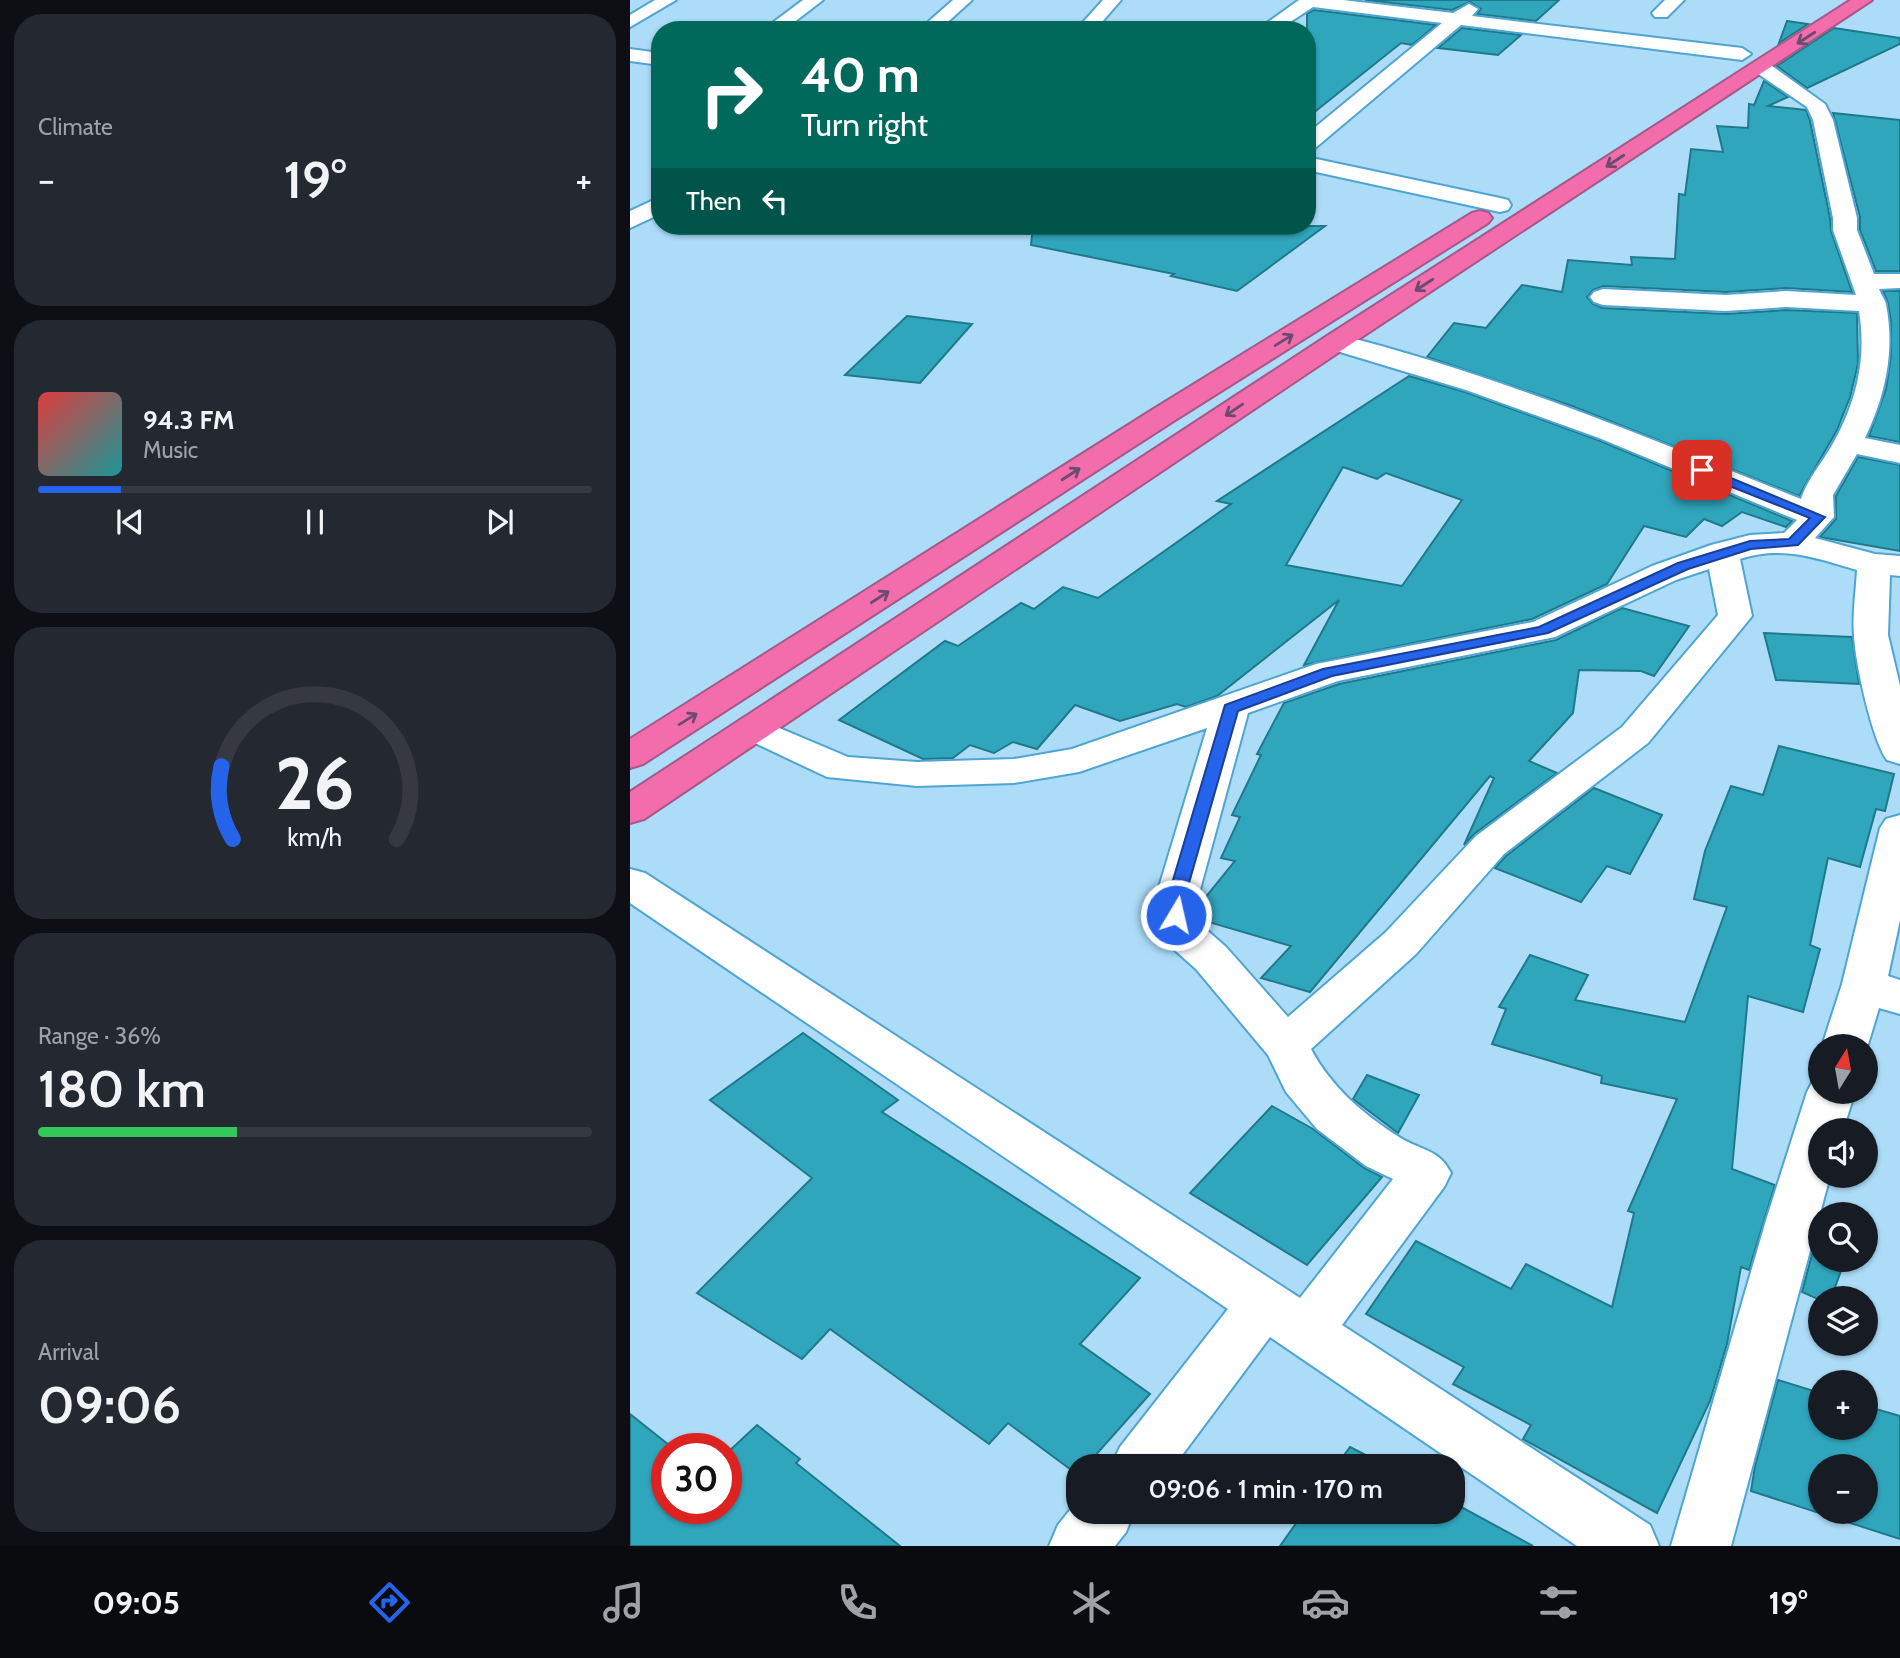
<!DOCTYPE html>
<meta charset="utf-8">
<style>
body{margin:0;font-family:Cabin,sans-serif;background:#242831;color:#f1f3f6;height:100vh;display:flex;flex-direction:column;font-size:26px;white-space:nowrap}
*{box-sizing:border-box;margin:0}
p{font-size:23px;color:#9ea1a6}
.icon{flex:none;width:38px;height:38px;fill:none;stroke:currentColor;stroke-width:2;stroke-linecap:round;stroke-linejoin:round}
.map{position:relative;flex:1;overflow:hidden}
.sheet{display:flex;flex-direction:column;gap:14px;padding:14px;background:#0d0f14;width:630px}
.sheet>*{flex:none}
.top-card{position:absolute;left:21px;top:21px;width:665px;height:214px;border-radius:28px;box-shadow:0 2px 5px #0004;background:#00695c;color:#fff;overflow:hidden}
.needle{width:46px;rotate:11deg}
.tools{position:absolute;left:1178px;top:1034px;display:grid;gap:14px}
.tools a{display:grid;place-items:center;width:70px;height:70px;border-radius:50%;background:#171b24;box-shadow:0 2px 5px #0004;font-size:35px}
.speed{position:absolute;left:21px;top:1433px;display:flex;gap:14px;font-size:35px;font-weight:700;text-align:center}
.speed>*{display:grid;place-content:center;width:91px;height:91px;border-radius:50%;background:#171b24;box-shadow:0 2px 5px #0004;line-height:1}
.speed .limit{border:10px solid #d22;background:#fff;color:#111}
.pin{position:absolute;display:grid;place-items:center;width:60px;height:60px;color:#fff;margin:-30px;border-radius:14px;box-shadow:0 4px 10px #0006}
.me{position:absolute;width:77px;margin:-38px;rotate:9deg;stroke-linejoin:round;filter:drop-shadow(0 0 5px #0008)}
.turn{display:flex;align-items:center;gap:24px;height:147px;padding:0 35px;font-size:32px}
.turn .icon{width:91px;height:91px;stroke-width:2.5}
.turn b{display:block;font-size:49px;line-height:60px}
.then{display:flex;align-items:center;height:66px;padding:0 35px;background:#0003;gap:14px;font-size:26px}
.big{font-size:52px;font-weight:600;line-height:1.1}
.sheet .tile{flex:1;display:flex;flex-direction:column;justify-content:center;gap:10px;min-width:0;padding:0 24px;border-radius:28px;background:#242831}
.sheet .dial{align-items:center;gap:0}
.dial svg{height:182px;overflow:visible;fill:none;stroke:#363941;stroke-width:7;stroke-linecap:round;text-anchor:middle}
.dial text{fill:#f1f3f6;stroke:none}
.song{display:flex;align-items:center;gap:21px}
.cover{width:84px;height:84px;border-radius:10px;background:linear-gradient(135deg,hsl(0 70% 55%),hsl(180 70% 35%))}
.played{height:7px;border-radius:4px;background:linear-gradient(90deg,#2563eb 15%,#363941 15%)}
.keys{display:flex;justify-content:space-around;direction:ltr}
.heat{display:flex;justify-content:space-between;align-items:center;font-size:38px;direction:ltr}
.charge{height:10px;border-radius:5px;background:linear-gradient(90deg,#34c759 36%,#363941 0)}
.trip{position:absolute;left:436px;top:1454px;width:399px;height:70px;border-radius:28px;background:#171b24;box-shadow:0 2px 5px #0004;font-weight:600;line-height:70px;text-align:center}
.dock{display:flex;height:112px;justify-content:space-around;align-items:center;background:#090b0e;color:#9ea1a6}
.dock .icon{width:49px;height:49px}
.dock .active{color:#2563eb}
.dock b{font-size:32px;color:#f1f3f6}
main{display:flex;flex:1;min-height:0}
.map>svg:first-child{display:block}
.building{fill:#30a6bd;stroke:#1f798a;stroke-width:2;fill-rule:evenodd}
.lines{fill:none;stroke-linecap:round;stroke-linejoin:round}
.minor-casing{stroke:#4fa5d1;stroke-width:4}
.highway-casing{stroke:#a45a89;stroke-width:4}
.minor{fill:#fff;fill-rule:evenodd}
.highway{fill:#f36dac;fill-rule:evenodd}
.oneway{stroke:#6b4c70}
.route{fill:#2563eb;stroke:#184099;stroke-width:2}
</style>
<main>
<section class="sheet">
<div class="tile"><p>Climate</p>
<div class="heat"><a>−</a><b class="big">19°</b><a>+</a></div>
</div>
<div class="tile">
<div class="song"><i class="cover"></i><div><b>94.3 FM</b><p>Music</p></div></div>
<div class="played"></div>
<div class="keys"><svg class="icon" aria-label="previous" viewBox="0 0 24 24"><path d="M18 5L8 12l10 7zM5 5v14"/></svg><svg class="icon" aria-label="pause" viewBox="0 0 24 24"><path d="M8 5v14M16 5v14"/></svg><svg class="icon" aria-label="next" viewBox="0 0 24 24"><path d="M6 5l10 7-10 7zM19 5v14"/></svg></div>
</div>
<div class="tile dial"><svg viewBox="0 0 100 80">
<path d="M14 69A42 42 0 1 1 86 69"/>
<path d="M14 69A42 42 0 0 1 9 37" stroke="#2563eb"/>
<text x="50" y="56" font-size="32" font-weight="700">26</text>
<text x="50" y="72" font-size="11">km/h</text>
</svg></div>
<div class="tile"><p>Range · 36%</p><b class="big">180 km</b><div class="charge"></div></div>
<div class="tile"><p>Arrival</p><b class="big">09:06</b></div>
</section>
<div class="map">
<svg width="1270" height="1546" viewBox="0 0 1270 1546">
<rect width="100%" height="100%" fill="#acdcf8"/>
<!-- building -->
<g class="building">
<polygon points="735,0 929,0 906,21 847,14 851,9 840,2 822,10"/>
<polygon points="684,10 806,25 782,45 771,43 677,118 677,14"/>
<polygon points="1157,21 1178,24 1149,43"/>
<polygon points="832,28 891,35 868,55 808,48"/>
<polygon points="1204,28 1270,38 1270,44 1177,88 1147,66"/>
<polygon points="1134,81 1158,97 1138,106 1176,110 1180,121 1200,218 1201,231 1222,292 1156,288 1096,292 973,286 963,290 957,297 963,304 973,308 1096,314 1156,310 1227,313 1228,364 1220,397 1207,430 1169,496 942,406 797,357 824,323 856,328 892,285 932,292 938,260 1002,265 1001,257 1045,259 1049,194 1055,195 1061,149 1093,152 1087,126 1118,128 1119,104 1124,105"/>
<polygon points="1203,113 1270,120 1270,271 1246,271 1230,230 1230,217"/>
<polygon points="403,226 695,226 607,291 541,276 544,274 401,245"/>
<polygon points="1253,291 1270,291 1270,442 1239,436 1256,389 1261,356 1261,321 1258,303"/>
<polygon points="277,316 342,324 290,383 215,375"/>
<path d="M779,376L835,392L968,440L1162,521L1156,527L1112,512L1092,526L1074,519L1056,537L1014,526L977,584L902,619L674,665L709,600L587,696L556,707L547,704L490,721L445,705L407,749L383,742L364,753L340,745L323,758L293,759L209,720L315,641L328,646L391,603L404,609L433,587L468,598L601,504L587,501ZM713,467L747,479L756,473L832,500L772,586L656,565Z"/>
<polygon points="1228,457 1270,465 1270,551 1190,537 1206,519 1206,496"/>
<polygon points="992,608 1059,626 1024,676 1011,671 949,670 943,713 899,761 927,773 844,834 834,845 864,778 860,776 680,992 631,978 661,946 572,920 570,904 605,861 591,858 610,817 602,815 631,755 627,754 654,703 709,684 926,640"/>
<polygon points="1134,633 1222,637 1229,684 1146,680"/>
<polygon points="1149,746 1264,774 1255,811 1246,809 1230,867 1198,858 1180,945 1190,949 1173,1012 1118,996 1102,1169 1145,1185 1119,1270 1111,1267 1097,1344 1080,1401 1027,1513 893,1439 901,1425 823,1384 834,1367 736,1314 786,1241 881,1289 896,1264 982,1307 1004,1213 998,1211 1047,1099 971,1083 972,1076 862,1044 876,1009 869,1007 900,955 958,975 945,1000 1055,1022 1097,907 1064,899 1075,851 1101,786 1133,795"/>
<polygon points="964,788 1032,815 1000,874 977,866 951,902 865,868 876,856"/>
<polygon points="173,1033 268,1100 252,1112 510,1278 450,1344 520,1394 456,1466 448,1466 448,1475 378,1423 359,1444 200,1329 172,1359 67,1293 182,1178 80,1100"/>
<polygon points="737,1075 789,1095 768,1133 723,1099"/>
<polygon points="642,1106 683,1129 734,1168 752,1177 677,1265 560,1193"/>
<polygon points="1184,1247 1190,1249 1190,1260 1215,1260 1201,1298 1190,1300 1172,1292"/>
<path d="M1148,1380L1190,1393V1428H1236V1406L1270,1416V1539L1121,1491L1125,1466ZM1190,1466H1236V1512H1190Z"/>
<polygon points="0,1414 44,1449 37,1449 37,1508 96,1508 96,1454 127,1425 170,1459 166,1463 270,1546 0,1546"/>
<polygon points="720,1447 757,1466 706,1466"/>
<polygon points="822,1502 903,1546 650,1546 674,1512 822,1512"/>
</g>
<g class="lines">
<defs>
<g id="minor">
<polygon points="25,0 46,0 0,27 0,15"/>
<polygon points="173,0 193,0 154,30 133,30"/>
<polygon points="323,0 342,0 309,30 289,30"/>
<polygon points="473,0 491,0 465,30 446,30"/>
<polygon points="669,0 713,0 823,13 839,4 848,9 842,16 1112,48 1121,54 1112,60 831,25 684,149 677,151 677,134 812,23 683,7 648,30 627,30"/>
<polygon points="1035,0 1054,0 1037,17 1025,17 1022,13"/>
<polygon points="0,49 30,53 30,65 0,61"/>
<path d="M1131,61L1138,63L1195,104L1203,120L1227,218V230L1244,274H1270V288L1249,289C1251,294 1255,300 1256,304C1265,351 1256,394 1235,438L1270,445V463L1227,454L1203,495L1204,517L1185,538L1245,554L1270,556V576L1260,575L1258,635L1270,686V764L1257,760C1242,739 1225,662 1224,635C1222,614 1226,591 1227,570C1186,558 1152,545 1110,559L1122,616L1018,743L874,854L786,954L681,1049C701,1087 733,1114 769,1137C791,1151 808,1148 821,1173L814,1187L712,1325L1020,1525L1029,1546H947L640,1337L544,1466H481L490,1447L598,1309L0,903V869L15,873L670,1298L763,1179L736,1166L687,1129L656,1092L638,1055L566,969L538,944L525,915L526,897L577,728L449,772L384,783L287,786L197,777L110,736L104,728L110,720L123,717L218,757L287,762L384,759L442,749L686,664L903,622L1022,566L1081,545L1120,535L1154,533L1167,520L969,438L836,390L697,348L693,342L697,336L706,334C866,374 1019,438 1171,499C1177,480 1191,464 1201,447C1226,404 1237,360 1229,311L1156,307L1096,311L973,305L964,302L960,297L964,292L973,289L1096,295L1156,291L1226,295L1203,230V218L1183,120L1177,107L1124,71L1121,67L1124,63ZM1079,569L1088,615L992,727L846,836L756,932L658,1017L596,947L571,925L567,915L568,897L618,713L708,681L925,637L1046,580Z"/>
<polygon points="677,157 870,198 878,200 881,205 878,210 870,212 677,170"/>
<polygon points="30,197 30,214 0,228 0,211"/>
<polygon points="1270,815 1270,920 1258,976 1270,980 1270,1014 1249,1008 1236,1051 1236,1046 1192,1046 1212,984 1250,828 1256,819"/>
<polygon points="1190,1077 1190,1092 1225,1092 1213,1130 1190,1130 1190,1176 1200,1176 1101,1546 1041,1546 1137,1217 1177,1092 1184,1079"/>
<polygon points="448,1500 448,1512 504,1512 496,1532 485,1546 419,1546 428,1525"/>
</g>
<g id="highway">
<polygon points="1221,0 1242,0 715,348 14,819 0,823 0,792 697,336"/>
<polygon points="850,211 858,213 862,218 858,223 542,422 13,764 0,768 0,739 522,410 842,213"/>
</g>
</defs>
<!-- minor casing -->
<use href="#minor" class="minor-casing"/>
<!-- highway casing -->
<use href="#highway" class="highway-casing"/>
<!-- minor -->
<use href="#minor" class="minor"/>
<!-- highway -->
<use href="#highway" class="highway"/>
</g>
<!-- one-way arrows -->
<defs><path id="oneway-shaft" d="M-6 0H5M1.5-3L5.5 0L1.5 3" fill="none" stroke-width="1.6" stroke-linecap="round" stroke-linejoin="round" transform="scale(1.75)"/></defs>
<g class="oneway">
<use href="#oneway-shaft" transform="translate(1176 38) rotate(147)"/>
<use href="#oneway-shaft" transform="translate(985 161) rotate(147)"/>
<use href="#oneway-shaft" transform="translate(794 285) rotate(147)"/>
<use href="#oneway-shaft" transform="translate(654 340) rotate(-32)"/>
<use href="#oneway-shaft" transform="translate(604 410) rotate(146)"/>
<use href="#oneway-shaft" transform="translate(441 474) rotate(-33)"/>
<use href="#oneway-shaft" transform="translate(250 597) rotate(-33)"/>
<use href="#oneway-shaft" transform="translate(58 719) rotate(-32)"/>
</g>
<!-- route -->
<polygon class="route" points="1072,466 1195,517 1168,545 1121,549 1058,569 918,633 702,676 608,711 555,897 554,915 546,922 539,920 537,915 538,897 595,705 693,669 909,627 1048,563 1120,541 1159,539 1180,518 1067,473 1067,467"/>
</svg>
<div class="tools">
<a><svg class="needle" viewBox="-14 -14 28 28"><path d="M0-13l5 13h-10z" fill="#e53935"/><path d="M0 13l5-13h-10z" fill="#9ea1a6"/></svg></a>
<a><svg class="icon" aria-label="sound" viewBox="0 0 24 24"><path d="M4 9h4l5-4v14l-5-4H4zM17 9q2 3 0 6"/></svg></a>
<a><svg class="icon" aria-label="search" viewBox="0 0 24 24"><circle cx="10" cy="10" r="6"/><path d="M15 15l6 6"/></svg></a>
<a><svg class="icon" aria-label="layers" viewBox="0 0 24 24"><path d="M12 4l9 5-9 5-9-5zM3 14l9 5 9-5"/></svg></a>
<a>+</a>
<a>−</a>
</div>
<div class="speed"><div class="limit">30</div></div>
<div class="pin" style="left:1072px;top:470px;background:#d93025"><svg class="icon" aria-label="arrive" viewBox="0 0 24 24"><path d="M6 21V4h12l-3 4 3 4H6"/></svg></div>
<svg class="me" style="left:546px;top:915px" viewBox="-20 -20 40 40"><circle r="17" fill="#2563eb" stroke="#fff" stroke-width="3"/><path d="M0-11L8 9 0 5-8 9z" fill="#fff"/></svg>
<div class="trip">09:06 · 1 min · 170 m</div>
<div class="top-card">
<div class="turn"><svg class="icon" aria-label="right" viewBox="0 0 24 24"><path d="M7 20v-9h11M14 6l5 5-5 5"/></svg><div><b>40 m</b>Turn right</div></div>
<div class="then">Then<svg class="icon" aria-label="left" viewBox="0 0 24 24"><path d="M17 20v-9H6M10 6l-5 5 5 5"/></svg></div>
</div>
</div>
</main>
<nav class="dock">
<b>09:05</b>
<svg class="icon active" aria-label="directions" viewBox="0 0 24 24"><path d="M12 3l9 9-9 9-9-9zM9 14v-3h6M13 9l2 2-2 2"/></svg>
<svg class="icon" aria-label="music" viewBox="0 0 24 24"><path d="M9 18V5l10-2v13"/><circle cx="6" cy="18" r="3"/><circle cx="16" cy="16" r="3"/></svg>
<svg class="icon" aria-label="phone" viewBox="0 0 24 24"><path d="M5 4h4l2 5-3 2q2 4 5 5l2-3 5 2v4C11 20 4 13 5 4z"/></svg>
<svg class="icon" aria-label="climate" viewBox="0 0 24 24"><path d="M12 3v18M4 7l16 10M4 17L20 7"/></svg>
<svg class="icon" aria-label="car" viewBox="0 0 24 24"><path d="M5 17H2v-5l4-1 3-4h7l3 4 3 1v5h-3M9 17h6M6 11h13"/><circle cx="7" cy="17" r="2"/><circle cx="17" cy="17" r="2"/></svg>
<svg class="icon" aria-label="filters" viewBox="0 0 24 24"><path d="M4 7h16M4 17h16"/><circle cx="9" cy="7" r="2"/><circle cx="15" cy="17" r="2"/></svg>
<b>19°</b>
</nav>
